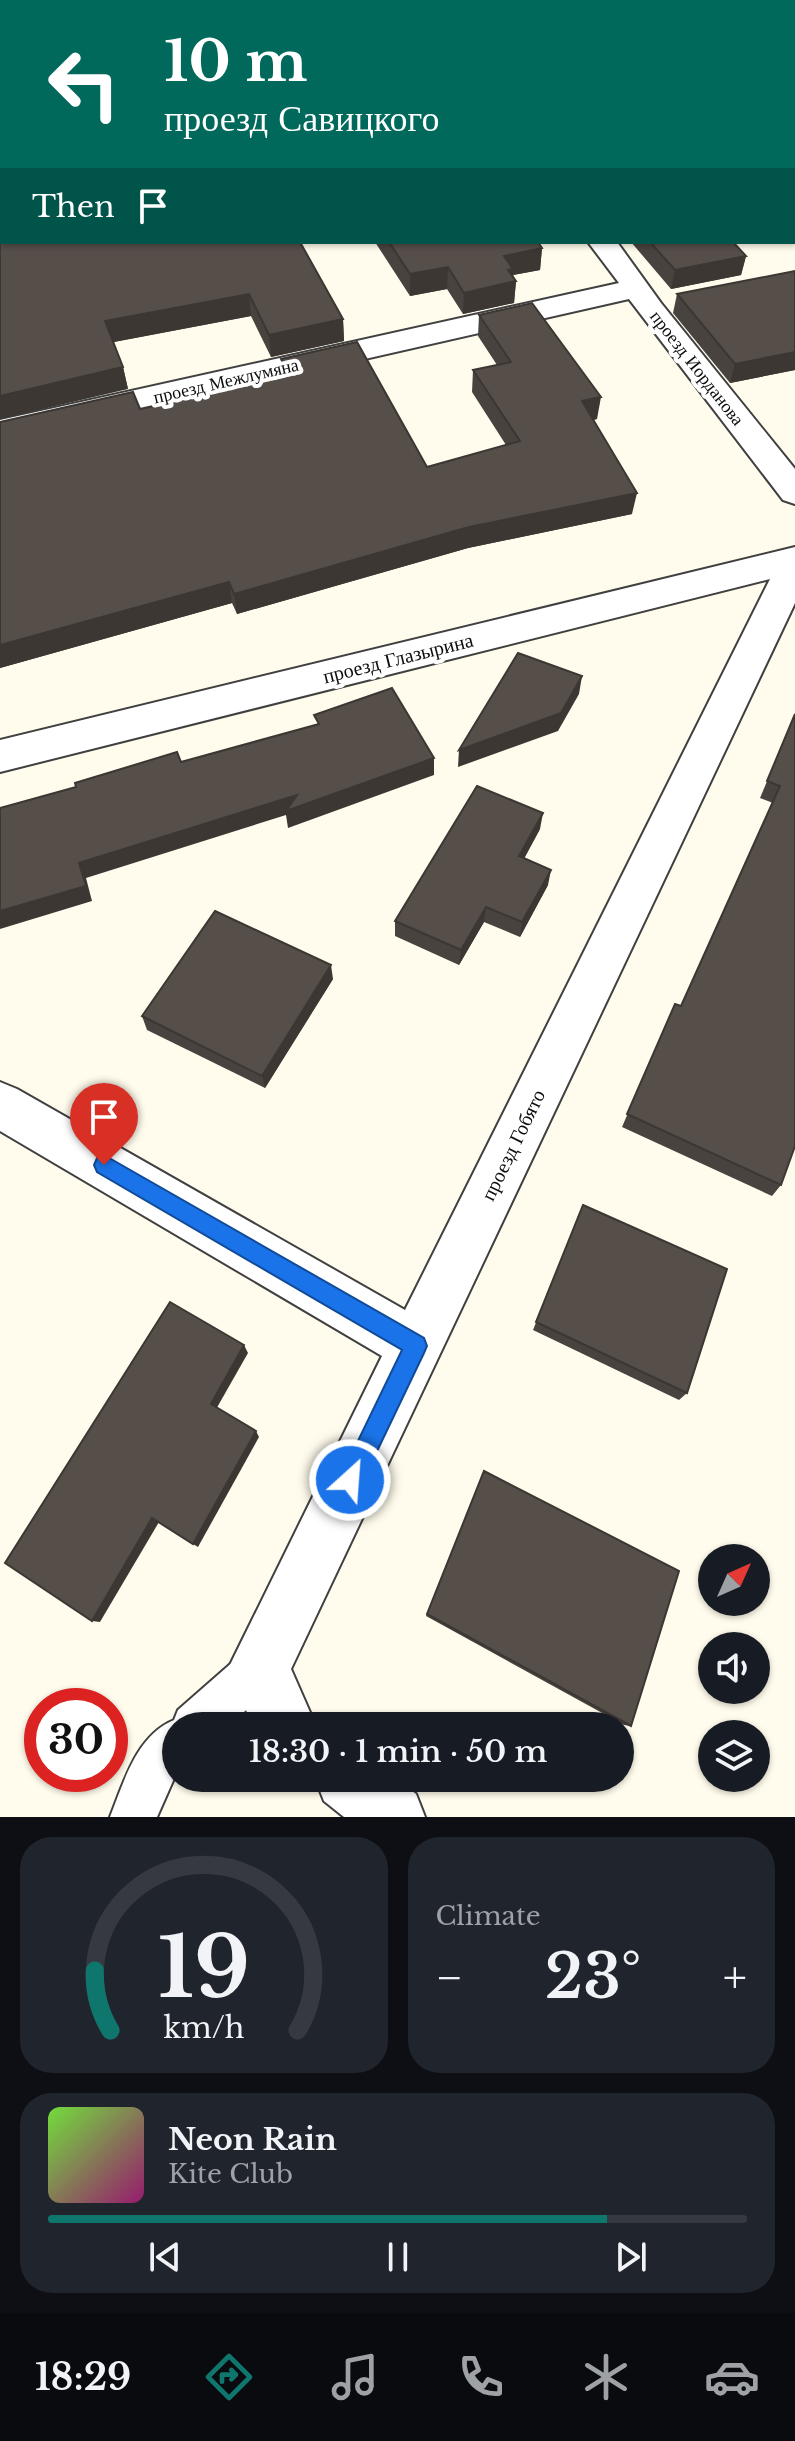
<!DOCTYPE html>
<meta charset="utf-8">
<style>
body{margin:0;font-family:"Libre Baskerville",serif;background:#20242c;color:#f1f3f6;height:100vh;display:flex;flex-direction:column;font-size:30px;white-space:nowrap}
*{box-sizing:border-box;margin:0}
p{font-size:26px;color:#9ea1a6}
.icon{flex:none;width:44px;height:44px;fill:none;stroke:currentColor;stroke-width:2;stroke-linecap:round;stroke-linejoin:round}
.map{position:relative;height:1817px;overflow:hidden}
.panel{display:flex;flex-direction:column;gap:20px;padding:20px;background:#0d0f14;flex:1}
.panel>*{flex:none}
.guide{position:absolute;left:0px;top:0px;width:796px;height:244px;box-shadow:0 2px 6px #0004;background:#00695c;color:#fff;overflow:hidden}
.needle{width:52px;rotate:45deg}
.controls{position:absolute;left:698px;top:1544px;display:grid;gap:16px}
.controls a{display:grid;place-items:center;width:72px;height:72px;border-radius:50%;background:#171b24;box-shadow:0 2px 6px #0004;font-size:40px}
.speed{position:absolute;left:24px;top:1688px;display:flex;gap:16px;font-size:40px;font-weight:700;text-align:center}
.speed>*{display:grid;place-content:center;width:104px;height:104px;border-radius:50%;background:#171b24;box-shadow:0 2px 6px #0004;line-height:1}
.speed .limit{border:12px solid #d22;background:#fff;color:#111}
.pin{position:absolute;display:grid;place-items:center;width:68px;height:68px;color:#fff;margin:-82px -34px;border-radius:50% 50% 50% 0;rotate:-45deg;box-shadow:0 0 8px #0007}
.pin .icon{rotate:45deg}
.me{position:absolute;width:88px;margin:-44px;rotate:26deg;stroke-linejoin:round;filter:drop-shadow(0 0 6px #0008)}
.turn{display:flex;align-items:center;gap:28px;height:168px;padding:0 32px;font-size:36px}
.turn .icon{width:104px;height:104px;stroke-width:2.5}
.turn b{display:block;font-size:56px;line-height:68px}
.then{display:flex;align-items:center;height:76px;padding:0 32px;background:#0003;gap:16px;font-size:30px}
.big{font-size:60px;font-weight:600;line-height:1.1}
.panel .widget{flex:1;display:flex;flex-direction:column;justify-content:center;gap:12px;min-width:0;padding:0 28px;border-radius:32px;background:#20242c}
.panel .dial{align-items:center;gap:0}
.dial svg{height:208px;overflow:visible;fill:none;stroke:#363941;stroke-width:7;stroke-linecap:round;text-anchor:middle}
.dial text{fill:#f1f3f6;stroke:none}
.song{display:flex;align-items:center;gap:24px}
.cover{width:96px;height:96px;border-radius:12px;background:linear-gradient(135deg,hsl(100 70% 55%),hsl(320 70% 35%))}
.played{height:8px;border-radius:4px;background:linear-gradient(90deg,#0f766e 80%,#363941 80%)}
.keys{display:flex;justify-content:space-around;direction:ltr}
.heat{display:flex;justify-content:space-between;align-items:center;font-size:44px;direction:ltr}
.panel .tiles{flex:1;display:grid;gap:20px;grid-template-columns:1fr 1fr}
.widget:last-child{grid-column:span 2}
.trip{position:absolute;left:162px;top:1712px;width:472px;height:80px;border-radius:40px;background:#171b24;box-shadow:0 2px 6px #0004;font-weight:600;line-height:80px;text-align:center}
.tabs{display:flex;height:128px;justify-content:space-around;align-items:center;background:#090b0e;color:#9ea1a6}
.tabs .icon{width:56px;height:56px}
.tabs .selected{color:#0f766e}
.tabs b{font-size:36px;color:#f1f3f6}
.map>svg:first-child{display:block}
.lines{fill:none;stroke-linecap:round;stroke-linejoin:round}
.lane-casing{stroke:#404040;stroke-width:4}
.street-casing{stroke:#404040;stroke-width:4}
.lane{fill:#fff;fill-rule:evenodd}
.street{fill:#fff;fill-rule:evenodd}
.wall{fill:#49433f}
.shaded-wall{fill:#3c3733}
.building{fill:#554e49;stroke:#3c3733;stroke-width:2}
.route{fill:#1a73e8;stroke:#114b97;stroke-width:2}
.labels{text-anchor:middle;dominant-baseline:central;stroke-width:8;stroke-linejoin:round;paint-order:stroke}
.far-street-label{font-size:18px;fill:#0d0d0d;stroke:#fff}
.street-label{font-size:20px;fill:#0d0d0d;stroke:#fff}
</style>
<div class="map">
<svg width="795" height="1817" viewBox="0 0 795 1817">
<rect width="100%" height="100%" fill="#fffced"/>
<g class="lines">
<defs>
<g id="lane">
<rect x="0" y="37" width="2" height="10"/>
<path d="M259,1647L275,1653L281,1669L275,1685L228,1726H176V1774L157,1817H110C124,1782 136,1736 174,1720L178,1710L243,1653Z"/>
</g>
<g id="street">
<polygon points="401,0 425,0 426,2 402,2"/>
<polygon points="2,116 2,133 0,134 0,117"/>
<polygon points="588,242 617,242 661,303 795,469 795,504 783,500 629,299 0,442 0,420 619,283"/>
<polygon points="795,547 795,603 291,1669 316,1726 253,1726 228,1669 382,1356 0,1131 0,1082 17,1089 405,1310 770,579 0,772 0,740"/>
<polygon points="315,1778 396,1778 416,1794 425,1817 344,1817 324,1801"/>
</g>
</defs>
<!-- lane casing -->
<use href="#lane" class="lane-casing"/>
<!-- street casing -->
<use href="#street" class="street-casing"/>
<!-- lane -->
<use href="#lane" class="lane"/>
<!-- street -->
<use href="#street" class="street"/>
</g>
<!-- wall -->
<g class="wall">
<polygon points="428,0 795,0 795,186 794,186 794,2 428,2"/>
<polygon points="2,214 300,242 343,319 344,341 271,357 251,316 113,342 123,367 128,389"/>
<polygon points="375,242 538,242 542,248 540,270 513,275 516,281 514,303 463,314 447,289 410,296"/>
<polygon points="631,242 733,242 746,256 741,275 671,289"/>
<polygon points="795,271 795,370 730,383 673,313 677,294"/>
<polygon points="479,315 597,419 593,420 632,514 468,548 237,614 232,603 0,668 0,422 140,409 283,377 281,359 427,467 506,445 472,392 473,370 497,365 478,336"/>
<polygon points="795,714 781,1185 772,1196 622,1127 675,1004 681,1006 773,803 760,798"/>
<polygon points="540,829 524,858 548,885 520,937 484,922 459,965 395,936 395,921"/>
<polygon points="333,979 265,1088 147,1030 142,1016"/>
<polygon points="583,1205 687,1393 679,1400 533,1330"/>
<polygon points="484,1471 631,1726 624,1725 426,1616"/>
</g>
<!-- shaded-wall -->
<g class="shaded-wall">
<polygon points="29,0 51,0 48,2 27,2"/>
<polygon points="359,0 385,0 383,2 357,2"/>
<polygon points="2,60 2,76 0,78 0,62"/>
<polygon points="542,248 540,270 513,275 516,281 514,303 463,314 464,293 504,256"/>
<polygon points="746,256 741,275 671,289 675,270"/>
<polygon points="448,267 447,289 410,296 410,274"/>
<polygon points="249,294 251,316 109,343 105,321"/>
<polygon points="343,319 344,341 271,357 269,335"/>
<polygon points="795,352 795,370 730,383 735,364"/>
<polygon points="123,367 128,389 0,419 0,396"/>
<polygon points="601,397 597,419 579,423 582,401"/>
<polygon points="637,493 632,514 468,548 237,614 234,594 469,527"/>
<polygon points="229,582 232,603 0,668 0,645"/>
<polygon points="582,676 579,694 558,731 458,767 459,750"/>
<polygon points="434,758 434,775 288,828 286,815 86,878 92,901 0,929 0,911 79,863 297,795"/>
<polygon points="543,813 540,829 517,872 519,856"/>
<polygon points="551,870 548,885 520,937 522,922"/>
<polygon points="486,907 484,922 459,965 461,950"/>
<polygon points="331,965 333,979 265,1088 262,1076"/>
<polygon points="244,1345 248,1353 215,1411 211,1404"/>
<polygon points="256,1431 259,1437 198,1547 193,1544"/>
<polygon points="152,1518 159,1522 100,1622 92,1621"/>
</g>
<!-- building -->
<g class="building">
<polygon points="0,0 29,0 27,2 2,2 2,19 0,21"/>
<polygon points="258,0 359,0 357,2 246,2"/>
<polygon points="443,0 795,0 795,166 794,166 794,2 445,2"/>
<polygon points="0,50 2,50 2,60 0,62"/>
<polygon points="2,137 2,166 0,160 0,138"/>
<polygon points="2,214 2,242 300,242 343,319 269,335 249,294 105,321 123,367 0,396 0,215"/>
<polygon points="389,242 538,242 542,248 504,256 513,269 508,270 516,281 464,293 448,267 410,274"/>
<polygon points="650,242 733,242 746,256 675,270"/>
<polygon points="795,271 795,352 735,364 677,294"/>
<polygon points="532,303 601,397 582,401 637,493 469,527 234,594 229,582 0,645 0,422 133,392 140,409 289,375 281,359 357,342 427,467 520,441 473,370 511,362 479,315"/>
<polygon points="518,653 582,676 561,713 459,750"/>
<polygon points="392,688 434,758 286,811 297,795 79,863 86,886 0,911 0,808 76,787 75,783 177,752 181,762 319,724 314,715"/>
<polygon points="795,714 795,1146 781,1185 627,1114 675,1004 681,1006 780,786 767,781"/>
<polygon points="477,786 543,813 519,856 551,870 522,922 486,907 461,950 395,921"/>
<polygon points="215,911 331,965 262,1076 142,1016"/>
<polygon points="583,1205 727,1269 687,1393 536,1322"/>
<polygon points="170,1302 244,1345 211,1404 256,1431 193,1544 152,1518 92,1621 5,1563"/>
<polygon points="484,1471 679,1571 631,1726 427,1614"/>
</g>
<!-- route -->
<polygon class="route" points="104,1155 424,1338 427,1346 424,1353 359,1489 350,1492 342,1489 339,1480 402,1350 97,1172 94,1165 97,1158"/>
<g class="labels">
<!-- far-street labels -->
<g class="far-street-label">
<text transform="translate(697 368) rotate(52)">проезд Иорданова</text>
<text transform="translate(226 381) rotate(-13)">проезд Межлумяна</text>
</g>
<!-- street labels -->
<g class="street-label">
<text transform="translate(398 658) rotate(-14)">проезд Глазырина</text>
<text transform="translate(513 1145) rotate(-64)">проезд Гобято</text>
</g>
</g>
</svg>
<div class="controls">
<a><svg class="needle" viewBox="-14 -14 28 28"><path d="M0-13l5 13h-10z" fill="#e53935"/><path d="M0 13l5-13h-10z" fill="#9ea1a6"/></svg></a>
<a><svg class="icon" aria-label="sound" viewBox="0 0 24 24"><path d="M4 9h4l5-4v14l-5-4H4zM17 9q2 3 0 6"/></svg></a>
<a><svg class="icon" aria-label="layers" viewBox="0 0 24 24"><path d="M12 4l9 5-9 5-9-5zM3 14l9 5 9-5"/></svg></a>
</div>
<div class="speed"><div class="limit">30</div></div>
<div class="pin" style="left:104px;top:1165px;background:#d93025"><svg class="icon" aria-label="arrive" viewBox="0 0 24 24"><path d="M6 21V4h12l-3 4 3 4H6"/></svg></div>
<svg class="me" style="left:350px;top:1480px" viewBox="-20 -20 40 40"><circle r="17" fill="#1a73e8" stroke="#fff" stroke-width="3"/><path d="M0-11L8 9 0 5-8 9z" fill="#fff"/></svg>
<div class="trip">18:30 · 1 min · 50 m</div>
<div class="guide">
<div class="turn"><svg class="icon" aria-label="left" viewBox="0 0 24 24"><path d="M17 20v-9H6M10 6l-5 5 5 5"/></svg><div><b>10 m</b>проезд Савицкого</div></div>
<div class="then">Then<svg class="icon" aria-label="arrive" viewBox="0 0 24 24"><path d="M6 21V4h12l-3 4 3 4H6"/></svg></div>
</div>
</div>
<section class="panel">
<div class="tiles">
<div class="widget dial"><svg viewBox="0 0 100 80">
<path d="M14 69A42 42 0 1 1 86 69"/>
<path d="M14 69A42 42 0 0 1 8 46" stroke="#0f766e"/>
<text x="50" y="56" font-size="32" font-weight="700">19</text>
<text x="50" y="72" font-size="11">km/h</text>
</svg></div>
<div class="widget"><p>Climate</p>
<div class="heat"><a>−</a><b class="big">23°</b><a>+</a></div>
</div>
<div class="widget">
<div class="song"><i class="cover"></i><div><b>Neon Rain</b><p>Kite Club</p></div></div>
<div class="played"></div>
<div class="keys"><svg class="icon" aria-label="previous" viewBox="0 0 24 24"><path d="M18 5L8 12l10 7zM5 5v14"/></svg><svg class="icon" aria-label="pause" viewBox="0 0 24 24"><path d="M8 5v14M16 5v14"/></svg><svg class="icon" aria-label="next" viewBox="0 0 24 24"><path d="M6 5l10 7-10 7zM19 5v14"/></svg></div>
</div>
</div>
</section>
<nav class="tabs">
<b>18:29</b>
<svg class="icon selected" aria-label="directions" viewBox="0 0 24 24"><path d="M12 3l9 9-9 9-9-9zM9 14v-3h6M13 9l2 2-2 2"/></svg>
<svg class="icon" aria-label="music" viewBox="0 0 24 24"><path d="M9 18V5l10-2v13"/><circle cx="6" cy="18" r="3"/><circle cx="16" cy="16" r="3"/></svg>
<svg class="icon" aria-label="phone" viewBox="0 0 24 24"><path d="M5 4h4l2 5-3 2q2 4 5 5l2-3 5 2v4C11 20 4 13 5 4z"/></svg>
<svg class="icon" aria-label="climate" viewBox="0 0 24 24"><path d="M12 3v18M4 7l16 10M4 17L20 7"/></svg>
<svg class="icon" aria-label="car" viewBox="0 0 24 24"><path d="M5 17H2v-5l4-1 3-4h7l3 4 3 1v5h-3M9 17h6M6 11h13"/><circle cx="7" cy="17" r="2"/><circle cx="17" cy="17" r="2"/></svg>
</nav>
